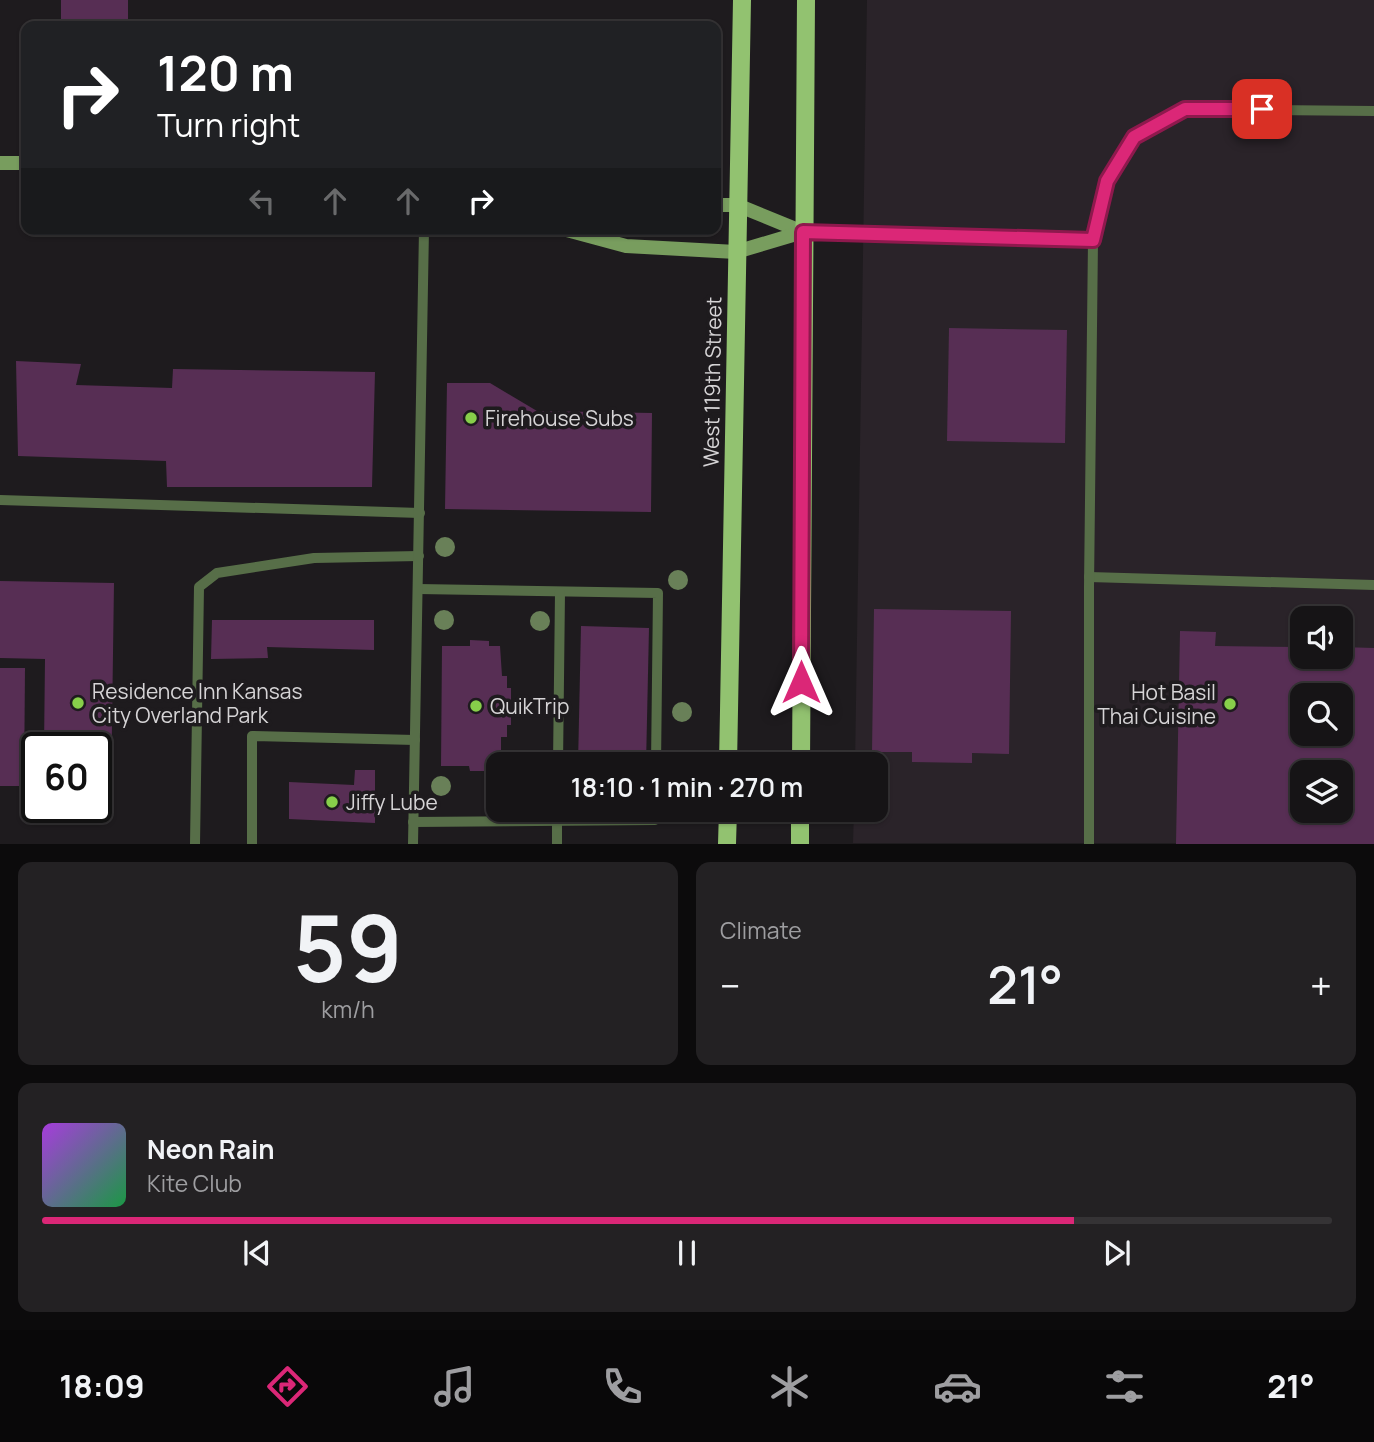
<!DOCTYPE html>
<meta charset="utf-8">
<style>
body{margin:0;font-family:Manrope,sans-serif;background:#232123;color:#f1f3f6;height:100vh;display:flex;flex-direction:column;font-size:26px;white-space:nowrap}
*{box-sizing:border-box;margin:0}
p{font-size:23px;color:#9e9ea1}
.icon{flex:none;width:38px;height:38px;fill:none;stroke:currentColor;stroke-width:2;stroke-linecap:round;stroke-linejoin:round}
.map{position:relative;height:844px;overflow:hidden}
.panel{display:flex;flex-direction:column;gap:18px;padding:18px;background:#0c0b0c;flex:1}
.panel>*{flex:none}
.banner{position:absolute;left:21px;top:21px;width:700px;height:214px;border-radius:14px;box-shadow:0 2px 5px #0004,0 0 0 2px #353335;background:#202124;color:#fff;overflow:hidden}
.fabs{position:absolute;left:1290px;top:606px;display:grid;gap:14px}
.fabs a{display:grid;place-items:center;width:63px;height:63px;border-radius:14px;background:#161416;box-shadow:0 2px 5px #0004,0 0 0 2px #353335;font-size:35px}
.speed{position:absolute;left:21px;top:732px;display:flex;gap:14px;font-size:35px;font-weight:700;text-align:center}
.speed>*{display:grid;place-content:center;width:91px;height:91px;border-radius:50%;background:#161416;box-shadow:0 2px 5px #0004,0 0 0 2px #353335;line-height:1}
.speed .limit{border:4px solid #111;border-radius:10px;background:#fff;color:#111}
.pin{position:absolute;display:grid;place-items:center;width:60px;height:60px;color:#fff;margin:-30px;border-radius:14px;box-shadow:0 4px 10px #0006}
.me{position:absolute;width:77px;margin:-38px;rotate:0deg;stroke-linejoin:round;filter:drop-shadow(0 0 5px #0008)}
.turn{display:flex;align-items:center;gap:24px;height:147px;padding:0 21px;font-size:32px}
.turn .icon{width:91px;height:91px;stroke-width:2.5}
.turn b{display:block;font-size:49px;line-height:60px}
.lanes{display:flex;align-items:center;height:66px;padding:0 21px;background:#0003;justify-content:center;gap:35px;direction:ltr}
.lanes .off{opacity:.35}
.big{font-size:52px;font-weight:600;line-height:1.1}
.panel .tile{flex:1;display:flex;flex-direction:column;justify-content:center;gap:10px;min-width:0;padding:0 24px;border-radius:14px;background:#232123}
.panel .dial{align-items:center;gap:0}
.dial b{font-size:91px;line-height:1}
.song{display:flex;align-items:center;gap:21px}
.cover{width:84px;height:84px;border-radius:10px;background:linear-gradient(135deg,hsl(280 70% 55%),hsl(140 70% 35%))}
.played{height:7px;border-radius:4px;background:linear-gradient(90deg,#db2777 80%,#353335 80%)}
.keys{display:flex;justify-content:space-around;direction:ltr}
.heat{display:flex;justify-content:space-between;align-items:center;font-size:38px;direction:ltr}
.panel .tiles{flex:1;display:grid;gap:18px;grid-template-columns:1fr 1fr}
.tile:last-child{grid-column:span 2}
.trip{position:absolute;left:486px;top:752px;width:402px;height:70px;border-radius:14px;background:#161416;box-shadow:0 2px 5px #0004,0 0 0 2px #353335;font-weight:600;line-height:70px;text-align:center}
.tab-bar{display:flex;height:112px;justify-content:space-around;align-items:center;background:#090809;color:#9e9ea1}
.tab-bar .icon{width:49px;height:49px}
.tab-bar .current{color:#db2777}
.tab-bar b{font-size:32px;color:#f1f3f6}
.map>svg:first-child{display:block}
.built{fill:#2a2329;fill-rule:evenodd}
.building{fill:#572e54;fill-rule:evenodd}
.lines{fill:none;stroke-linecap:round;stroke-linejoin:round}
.lane{stroke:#576e48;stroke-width:10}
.secondary{stroke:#789d5e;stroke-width:14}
.primary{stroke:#92c270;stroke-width:18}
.tree{fill:#698058}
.route-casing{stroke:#8e194d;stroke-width:18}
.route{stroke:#db2777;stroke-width:12}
.poi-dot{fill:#87cf4a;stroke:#1e1b1e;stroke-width:2.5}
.labels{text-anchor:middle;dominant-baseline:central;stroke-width:7;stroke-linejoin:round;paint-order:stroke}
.street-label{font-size:21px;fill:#d6d4d6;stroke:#1e1b1e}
.poi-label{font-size:21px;fill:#d6d4d6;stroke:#1e1b1e;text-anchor:start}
</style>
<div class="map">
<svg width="1374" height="844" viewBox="0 0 1374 844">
<rect width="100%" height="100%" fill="#1e1b1e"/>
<!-- built -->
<path class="built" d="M867,0H1374V843H853L854,810H877V765H855ZM1302,618H1340V656H1302ZM1302,695H1340V733H1302ZM1302,772H1340V810H1302Z"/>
<!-- building -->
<g class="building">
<polygon points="61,0 128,0 128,26 61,25"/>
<polygon points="493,19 493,26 385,26 385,20"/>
<polygon points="949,328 1067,330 1065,443 947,441"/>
<polygon points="16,361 81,364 76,385 172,388 173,369 375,372 372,487 167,487 166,461 18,456"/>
<polygon points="447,383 490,383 537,411 652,413 651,512 445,509"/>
<polygon points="0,581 114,583 111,794 96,794 96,747 44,747 45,659 0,658"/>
<polygon points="874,609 1011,611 1009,754 972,753 972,763 912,762 912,752 872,752"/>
<polygon points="212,620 374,620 374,650 267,647 268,658 211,659"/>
<polygon points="581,626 649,628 646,765 578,765"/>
<path d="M1180,631L1216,632L1215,646L1302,647V656H1340V647L1374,648V844H1176ZM1302,695H1340V733H1302ZM1302,772H1340V810H1302Z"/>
<polygon points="470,640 489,641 489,646 500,646 502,676 507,676 507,688 511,688 511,725 507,725 507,737 501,737 501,754 497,754 497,766 487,766 487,771 470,771 469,766 441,766 442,646 470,646"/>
<polygon points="0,668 25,668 24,786 0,786"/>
<polygon points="355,770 375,770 375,823 289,819 289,782 354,785"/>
</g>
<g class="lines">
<!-- lane -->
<g class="lane">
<polyline points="803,232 1093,240"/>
<polyline points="0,500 420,513"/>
<polyline points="1089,577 1374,585"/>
<polyline points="418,589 658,593 656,765"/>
<polyline points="558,765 560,592"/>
<polyline points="413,822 655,820 655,810"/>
<polyline points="195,844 199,587 217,573 314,558 419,556"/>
<polyline points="252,844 252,736 415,740"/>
<polyline points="413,844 424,229"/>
<polyline points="557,844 557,810"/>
<polyline points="1089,844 1089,587 1093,240 1107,181 1134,137 1185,109 1374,111"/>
</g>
<!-- secondary -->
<g class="secondary">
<polyline points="0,163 26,163"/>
<polyline points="716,205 737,205 803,232"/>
<polyline points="563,229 626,246 736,252 803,232"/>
</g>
<!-- primary -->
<g class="primary">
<polyline points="728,765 742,0"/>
<polyline points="801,765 806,0"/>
<polyline points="727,844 728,810"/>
<polyline points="800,844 800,810"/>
</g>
</g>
<!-- trees -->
<g class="tree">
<circle cx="445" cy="547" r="10"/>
<circle cx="678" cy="580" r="10"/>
<circle cx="444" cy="620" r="10"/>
<circle cx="540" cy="621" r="10"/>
<circle cx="682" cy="712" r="10"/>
<circle cx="441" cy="786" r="10"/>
</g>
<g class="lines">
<defs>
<polyline id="route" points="801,682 803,232 1093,240 1107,181 1134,137 1185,109 1262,109"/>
</defs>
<!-- route casing -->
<use href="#route" class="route-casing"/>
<!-- route -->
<use href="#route" class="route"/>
</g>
<!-- markers -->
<g class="poi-dot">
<circle cx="471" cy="418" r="7"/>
<circle cx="78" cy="703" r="7"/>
<circle cx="1230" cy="704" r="7"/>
<circle cx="476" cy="706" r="7"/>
<circle cx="332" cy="802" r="7"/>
</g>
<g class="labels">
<!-- street labels -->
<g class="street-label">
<text transform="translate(712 382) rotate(-89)">West 119th Street</text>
</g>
<!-- poi labels -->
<g class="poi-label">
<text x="485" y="418">Firehouse Subs</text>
<text x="92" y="691">Residence Inn Kansas<tspan x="92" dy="24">City Overland Park</tspan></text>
<text x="1216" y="692" text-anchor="end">Hot Basil<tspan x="1216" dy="24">Thai Cuisine</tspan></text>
<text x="490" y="706">QuikTrip</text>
<text x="346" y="802">Jiffy Lube</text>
</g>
</g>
</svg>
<div class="fabs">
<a><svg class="icon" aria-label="sound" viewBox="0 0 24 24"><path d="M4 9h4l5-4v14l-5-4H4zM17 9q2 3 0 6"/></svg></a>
<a><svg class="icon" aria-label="search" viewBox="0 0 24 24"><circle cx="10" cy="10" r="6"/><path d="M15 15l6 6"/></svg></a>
<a><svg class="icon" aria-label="layers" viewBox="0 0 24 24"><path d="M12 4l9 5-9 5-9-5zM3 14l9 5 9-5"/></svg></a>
</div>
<div class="speed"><div class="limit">60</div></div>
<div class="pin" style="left:1262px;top:109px;background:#d93025"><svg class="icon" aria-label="arrive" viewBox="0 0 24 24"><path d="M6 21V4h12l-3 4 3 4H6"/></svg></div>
<svg class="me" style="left:801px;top:682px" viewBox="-20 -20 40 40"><path d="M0-17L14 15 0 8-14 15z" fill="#db2777" stroke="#fff" stroke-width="4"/></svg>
<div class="trip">18:10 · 1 min · 270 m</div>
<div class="banner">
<div class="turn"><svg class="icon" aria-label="right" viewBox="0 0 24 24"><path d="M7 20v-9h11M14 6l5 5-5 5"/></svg><div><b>120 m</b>Turn right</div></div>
<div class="lanes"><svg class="icon off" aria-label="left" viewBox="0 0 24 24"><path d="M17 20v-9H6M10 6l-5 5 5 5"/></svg><svg class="icon off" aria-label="ahead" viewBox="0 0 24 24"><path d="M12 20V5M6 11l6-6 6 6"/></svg><svg class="icon off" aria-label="ahead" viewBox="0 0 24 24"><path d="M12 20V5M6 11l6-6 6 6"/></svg><svg class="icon" aria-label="right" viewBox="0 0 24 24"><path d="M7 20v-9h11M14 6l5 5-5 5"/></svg></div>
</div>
</div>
<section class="panel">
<div class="tiles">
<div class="tile dial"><b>59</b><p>km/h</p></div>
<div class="tile"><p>Climate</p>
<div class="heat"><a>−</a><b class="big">21°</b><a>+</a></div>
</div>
<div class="tile">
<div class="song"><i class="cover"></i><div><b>Neon Rain</b><p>Kite Club</p></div></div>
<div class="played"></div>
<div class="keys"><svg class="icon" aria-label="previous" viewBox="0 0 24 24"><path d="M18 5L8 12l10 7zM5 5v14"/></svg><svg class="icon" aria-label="pause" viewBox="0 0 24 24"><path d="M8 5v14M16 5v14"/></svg><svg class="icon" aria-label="next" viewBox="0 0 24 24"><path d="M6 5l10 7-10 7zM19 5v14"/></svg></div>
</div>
</div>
</section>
<nav class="tab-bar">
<b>18:09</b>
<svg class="icon current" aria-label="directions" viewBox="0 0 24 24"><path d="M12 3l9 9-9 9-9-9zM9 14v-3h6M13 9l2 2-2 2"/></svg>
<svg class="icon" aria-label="music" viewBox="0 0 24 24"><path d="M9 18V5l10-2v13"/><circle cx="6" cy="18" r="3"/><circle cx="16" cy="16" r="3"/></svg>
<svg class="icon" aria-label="phone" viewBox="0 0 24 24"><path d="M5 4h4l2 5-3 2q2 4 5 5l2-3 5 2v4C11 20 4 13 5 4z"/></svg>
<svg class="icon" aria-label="climate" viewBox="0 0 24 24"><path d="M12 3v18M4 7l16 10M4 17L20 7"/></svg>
<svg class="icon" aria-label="car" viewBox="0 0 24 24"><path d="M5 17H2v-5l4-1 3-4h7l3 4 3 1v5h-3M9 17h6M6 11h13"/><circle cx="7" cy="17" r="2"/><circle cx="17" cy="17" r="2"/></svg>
<svg class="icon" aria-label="filters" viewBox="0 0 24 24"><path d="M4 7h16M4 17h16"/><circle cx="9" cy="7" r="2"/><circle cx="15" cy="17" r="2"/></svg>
<b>21°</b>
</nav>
